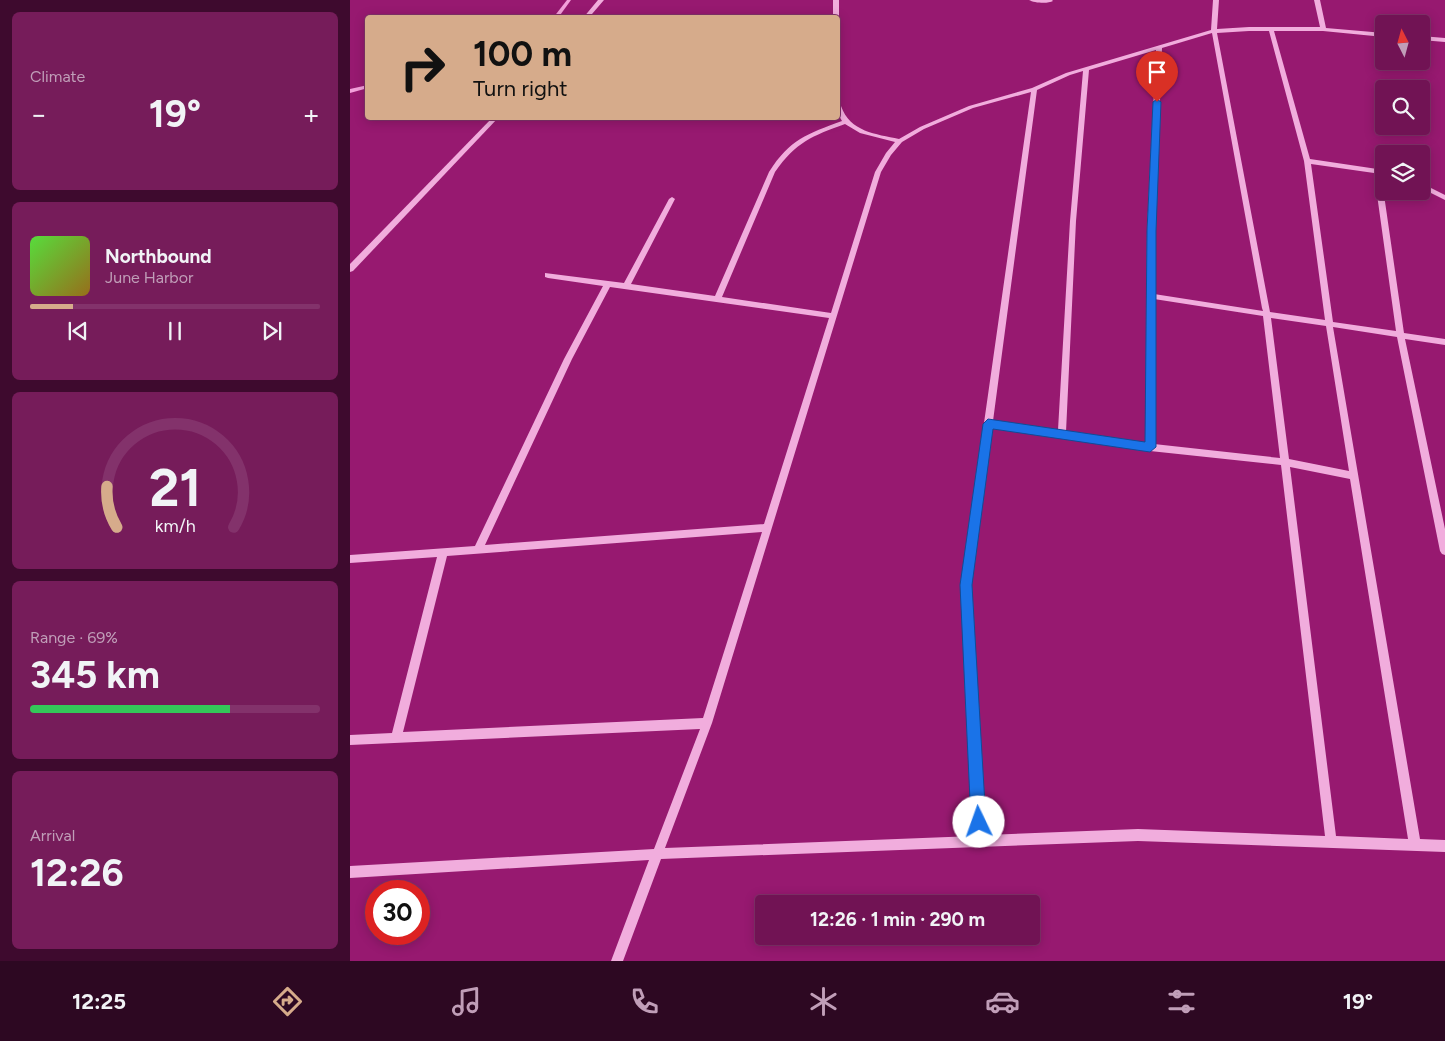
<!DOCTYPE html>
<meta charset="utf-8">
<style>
body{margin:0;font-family:Figtree,sans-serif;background:#761c5a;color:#f1f3f6;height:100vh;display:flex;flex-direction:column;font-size:19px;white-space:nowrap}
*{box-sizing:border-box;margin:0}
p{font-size:16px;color:#c09eb8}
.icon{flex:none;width:28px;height:28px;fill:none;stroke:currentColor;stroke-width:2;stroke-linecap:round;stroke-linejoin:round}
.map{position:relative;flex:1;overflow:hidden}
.drawer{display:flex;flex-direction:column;gap:12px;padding:12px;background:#3e0a2e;width:350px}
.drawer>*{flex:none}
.top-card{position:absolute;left:15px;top:15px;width:475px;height:105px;border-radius:5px;box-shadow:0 2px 12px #0003,0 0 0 1px #83326b;background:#d6ab8b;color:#111;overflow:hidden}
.needle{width:32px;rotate:354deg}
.buttons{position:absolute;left:1025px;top:15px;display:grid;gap:10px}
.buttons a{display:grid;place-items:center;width:55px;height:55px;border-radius:5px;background:#711354;box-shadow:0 2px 12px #0003,0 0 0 1px #83326b;font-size:25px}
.speed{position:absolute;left:15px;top:880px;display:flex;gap:10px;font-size:25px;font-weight:700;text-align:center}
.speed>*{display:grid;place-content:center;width:65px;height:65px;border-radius:50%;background:#711354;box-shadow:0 2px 12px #0003,0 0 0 1px #83326b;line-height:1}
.speed .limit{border:8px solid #d22;background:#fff;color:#111}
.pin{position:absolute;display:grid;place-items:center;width:42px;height:42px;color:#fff;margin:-51px -21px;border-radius:50% 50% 50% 0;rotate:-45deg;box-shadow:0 0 5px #0007}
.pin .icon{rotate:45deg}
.me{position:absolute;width:55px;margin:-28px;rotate:357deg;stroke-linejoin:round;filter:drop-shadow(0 0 4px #0008)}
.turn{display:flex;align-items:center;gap:18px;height:105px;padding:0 25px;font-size:22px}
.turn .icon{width:65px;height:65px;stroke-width:2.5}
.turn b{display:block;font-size:35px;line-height:42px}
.big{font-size:38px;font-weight:700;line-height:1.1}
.drawer .widget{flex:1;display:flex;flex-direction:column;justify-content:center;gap:8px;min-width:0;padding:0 18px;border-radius:8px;background:#761c5a}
.drawer .dial{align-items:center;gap:0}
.dial svg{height:130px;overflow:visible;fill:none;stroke:#83326b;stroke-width:7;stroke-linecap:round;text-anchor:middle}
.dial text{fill:#f1f3f6;stroke:none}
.song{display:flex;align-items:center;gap:15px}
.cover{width:60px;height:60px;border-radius:8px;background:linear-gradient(135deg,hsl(110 70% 55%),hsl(40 70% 35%))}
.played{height:5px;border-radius:2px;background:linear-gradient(90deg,#d6ab8b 15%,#83326b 15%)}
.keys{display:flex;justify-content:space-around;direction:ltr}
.heat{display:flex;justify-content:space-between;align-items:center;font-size:28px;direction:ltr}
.charge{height:8px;border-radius:4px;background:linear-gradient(90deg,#34c759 69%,#83326b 0)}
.trip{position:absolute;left:405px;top:895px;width:285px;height:50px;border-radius:5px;background:#711354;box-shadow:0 2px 12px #0003,0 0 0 1px #83326b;font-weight:700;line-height:50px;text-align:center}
.dock{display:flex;height:80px;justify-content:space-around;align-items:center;background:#2d0822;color:#c09eb8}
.dock .icon{width:35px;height:35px}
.dock .on{color:#d6ab8b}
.dock b{font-size:22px;color:#f1f3f6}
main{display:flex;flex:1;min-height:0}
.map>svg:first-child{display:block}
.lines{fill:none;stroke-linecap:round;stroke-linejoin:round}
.stream{fill:#f3a0db;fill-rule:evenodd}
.minor{fill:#f1addd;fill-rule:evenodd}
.route{fill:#1a73e8;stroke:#114b97}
</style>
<main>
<section class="drawer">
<div class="widget"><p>Climate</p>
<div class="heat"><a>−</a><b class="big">19°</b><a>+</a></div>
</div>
<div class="widget">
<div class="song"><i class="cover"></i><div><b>Northbound</b><p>June Harbor</p></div></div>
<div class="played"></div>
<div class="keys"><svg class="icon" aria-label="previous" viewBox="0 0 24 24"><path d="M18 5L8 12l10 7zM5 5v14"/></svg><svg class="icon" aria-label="pause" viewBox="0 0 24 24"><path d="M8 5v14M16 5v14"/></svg><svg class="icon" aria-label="next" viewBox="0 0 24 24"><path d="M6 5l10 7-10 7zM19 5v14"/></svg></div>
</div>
<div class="widget dial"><svg viewBox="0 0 100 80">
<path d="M14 69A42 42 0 1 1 86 69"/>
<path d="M14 69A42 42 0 0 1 8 44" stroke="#d6ab8b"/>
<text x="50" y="56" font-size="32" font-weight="700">21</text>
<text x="50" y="72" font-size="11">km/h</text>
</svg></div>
<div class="widget"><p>Range · 69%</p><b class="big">345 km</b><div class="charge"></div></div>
<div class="widget"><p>Arrival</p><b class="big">12:26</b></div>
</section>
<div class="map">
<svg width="1095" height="961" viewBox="0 0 1095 961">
<rect width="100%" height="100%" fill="#971970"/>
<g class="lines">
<!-- stream -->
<g class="stream">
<polygon points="217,0 221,0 208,18 203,18"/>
<polygon points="18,85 18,88 0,93 0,89"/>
</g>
<!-- minor -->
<g class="minor">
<polygon points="248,0 254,0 242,14 258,18 233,18"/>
<polygon points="483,0 489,0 489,18 488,19 488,18 483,18"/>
<path d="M679,0H702L703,1C698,4 684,3 679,0Z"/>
<path d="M863,0H869L867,29L899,27H970L964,0H970L976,28L1034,33V37L973,31H924L960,159L1034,170V174H1031L1054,333L1095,339V345L1055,339L1095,529V555L1092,554L1090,551L1047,337L983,327L1070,839L1095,840V852L788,841L311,859L273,961H261L299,860L0,878V866L304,849L350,729L0,745V735L42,733L87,557L0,563V555L125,546L214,359L253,286L198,278L195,277V273L274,283L319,199L322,197L325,199L281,284L365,296L419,172C440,139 457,134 492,121L488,114V104L491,106C500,132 526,134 549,139L570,127L619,106L682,88L716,73L861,30ZM899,31H919L954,161L975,320L920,312L867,33ZM862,33L912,308L913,311L804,294L805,231L812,48ZM806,50L797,231L796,443L716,432L726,221L739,70ZM733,71L720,221L708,430L643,421L687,90L720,75ZM681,92L611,585L624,836L315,848L362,723L531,172L541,155L552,142L574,129L623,108ZM495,124L510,133L545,142L536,153L525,172L481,313L372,297L425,172C446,142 462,136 495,124ZM961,164L1024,173L1046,331L983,322ZM260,287L479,318L414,524L135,545L222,359ZM804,299L913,316L930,458L804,444ZM921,318L976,326L999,471L939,459ZM642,428L800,451L931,465L975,836L788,829L635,835L621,585ZM940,467L1000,479L1058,839L986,836ZM412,532L353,718L53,732L97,556Z"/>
<polygon points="1071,36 1095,38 1095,42 1071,40"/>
<polygon points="142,118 148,118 3,271 0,272 0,264"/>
<polygon points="1071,183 1095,195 1095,200 1071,188"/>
</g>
</g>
<!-- route -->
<polygon class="route" points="807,99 811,102 806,231 806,447 800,452 643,429 622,585 636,822 634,827 629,829 624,827 621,822 610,585 633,424 638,419 795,442 797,231 803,102"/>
</svg>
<div class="buttons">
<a><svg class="needle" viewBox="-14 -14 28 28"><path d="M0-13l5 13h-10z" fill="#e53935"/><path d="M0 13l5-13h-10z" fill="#c09eb8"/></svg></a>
<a><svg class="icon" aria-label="search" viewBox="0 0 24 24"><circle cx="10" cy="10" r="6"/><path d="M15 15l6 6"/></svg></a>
<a><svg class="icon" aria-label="layers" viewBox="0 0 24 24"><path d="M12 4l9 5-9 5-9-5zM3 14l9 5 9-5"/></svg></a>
</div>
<div class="speed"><div class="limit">30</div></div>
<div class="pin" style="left:807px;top:102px;background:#d93025"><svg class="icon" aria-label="arrive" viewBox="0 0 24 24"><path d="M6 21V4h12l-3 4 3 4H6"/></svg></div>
<svg class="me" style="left:629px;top:822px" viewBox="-20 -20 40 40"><circle r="19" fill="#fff"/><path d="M0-13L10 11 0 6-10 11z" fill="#1a73e8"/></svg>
<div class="trip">12:26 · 1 min · 290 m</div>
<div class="top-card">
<div class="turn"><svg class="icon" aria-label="right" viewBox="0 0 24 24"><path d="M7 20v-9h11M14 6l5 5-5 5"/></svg><div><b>100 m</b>Turn right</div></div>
</div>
</div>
</main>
<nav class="dock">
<b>12:25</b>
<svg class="icon on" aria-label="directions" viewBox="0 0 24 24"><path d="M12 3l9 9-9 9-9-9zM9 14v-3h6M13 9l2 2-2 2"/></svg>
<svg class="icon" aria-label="music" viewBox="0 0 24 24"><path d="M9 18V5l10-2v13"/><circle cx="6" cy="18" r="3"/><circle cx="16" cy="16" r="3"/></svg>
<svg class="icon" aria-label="phone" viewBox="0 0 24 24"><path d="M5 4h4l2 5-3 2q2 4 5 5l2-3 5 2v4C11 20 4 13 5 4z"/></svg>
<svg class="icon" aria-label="climate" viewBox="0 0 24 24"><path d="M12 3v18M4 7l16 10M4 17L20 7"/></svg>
<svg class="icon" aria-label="car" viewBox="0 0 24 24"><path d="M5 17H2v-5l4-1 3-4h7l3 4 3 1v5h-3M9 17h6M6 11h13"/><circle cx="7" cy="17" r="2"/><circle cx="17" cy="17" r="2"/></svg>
<svg class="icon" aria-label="filters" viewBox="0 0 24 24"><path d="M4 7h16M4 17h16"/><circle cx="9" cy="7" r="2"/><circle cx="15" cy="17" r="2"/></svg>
<b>19°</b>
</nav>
